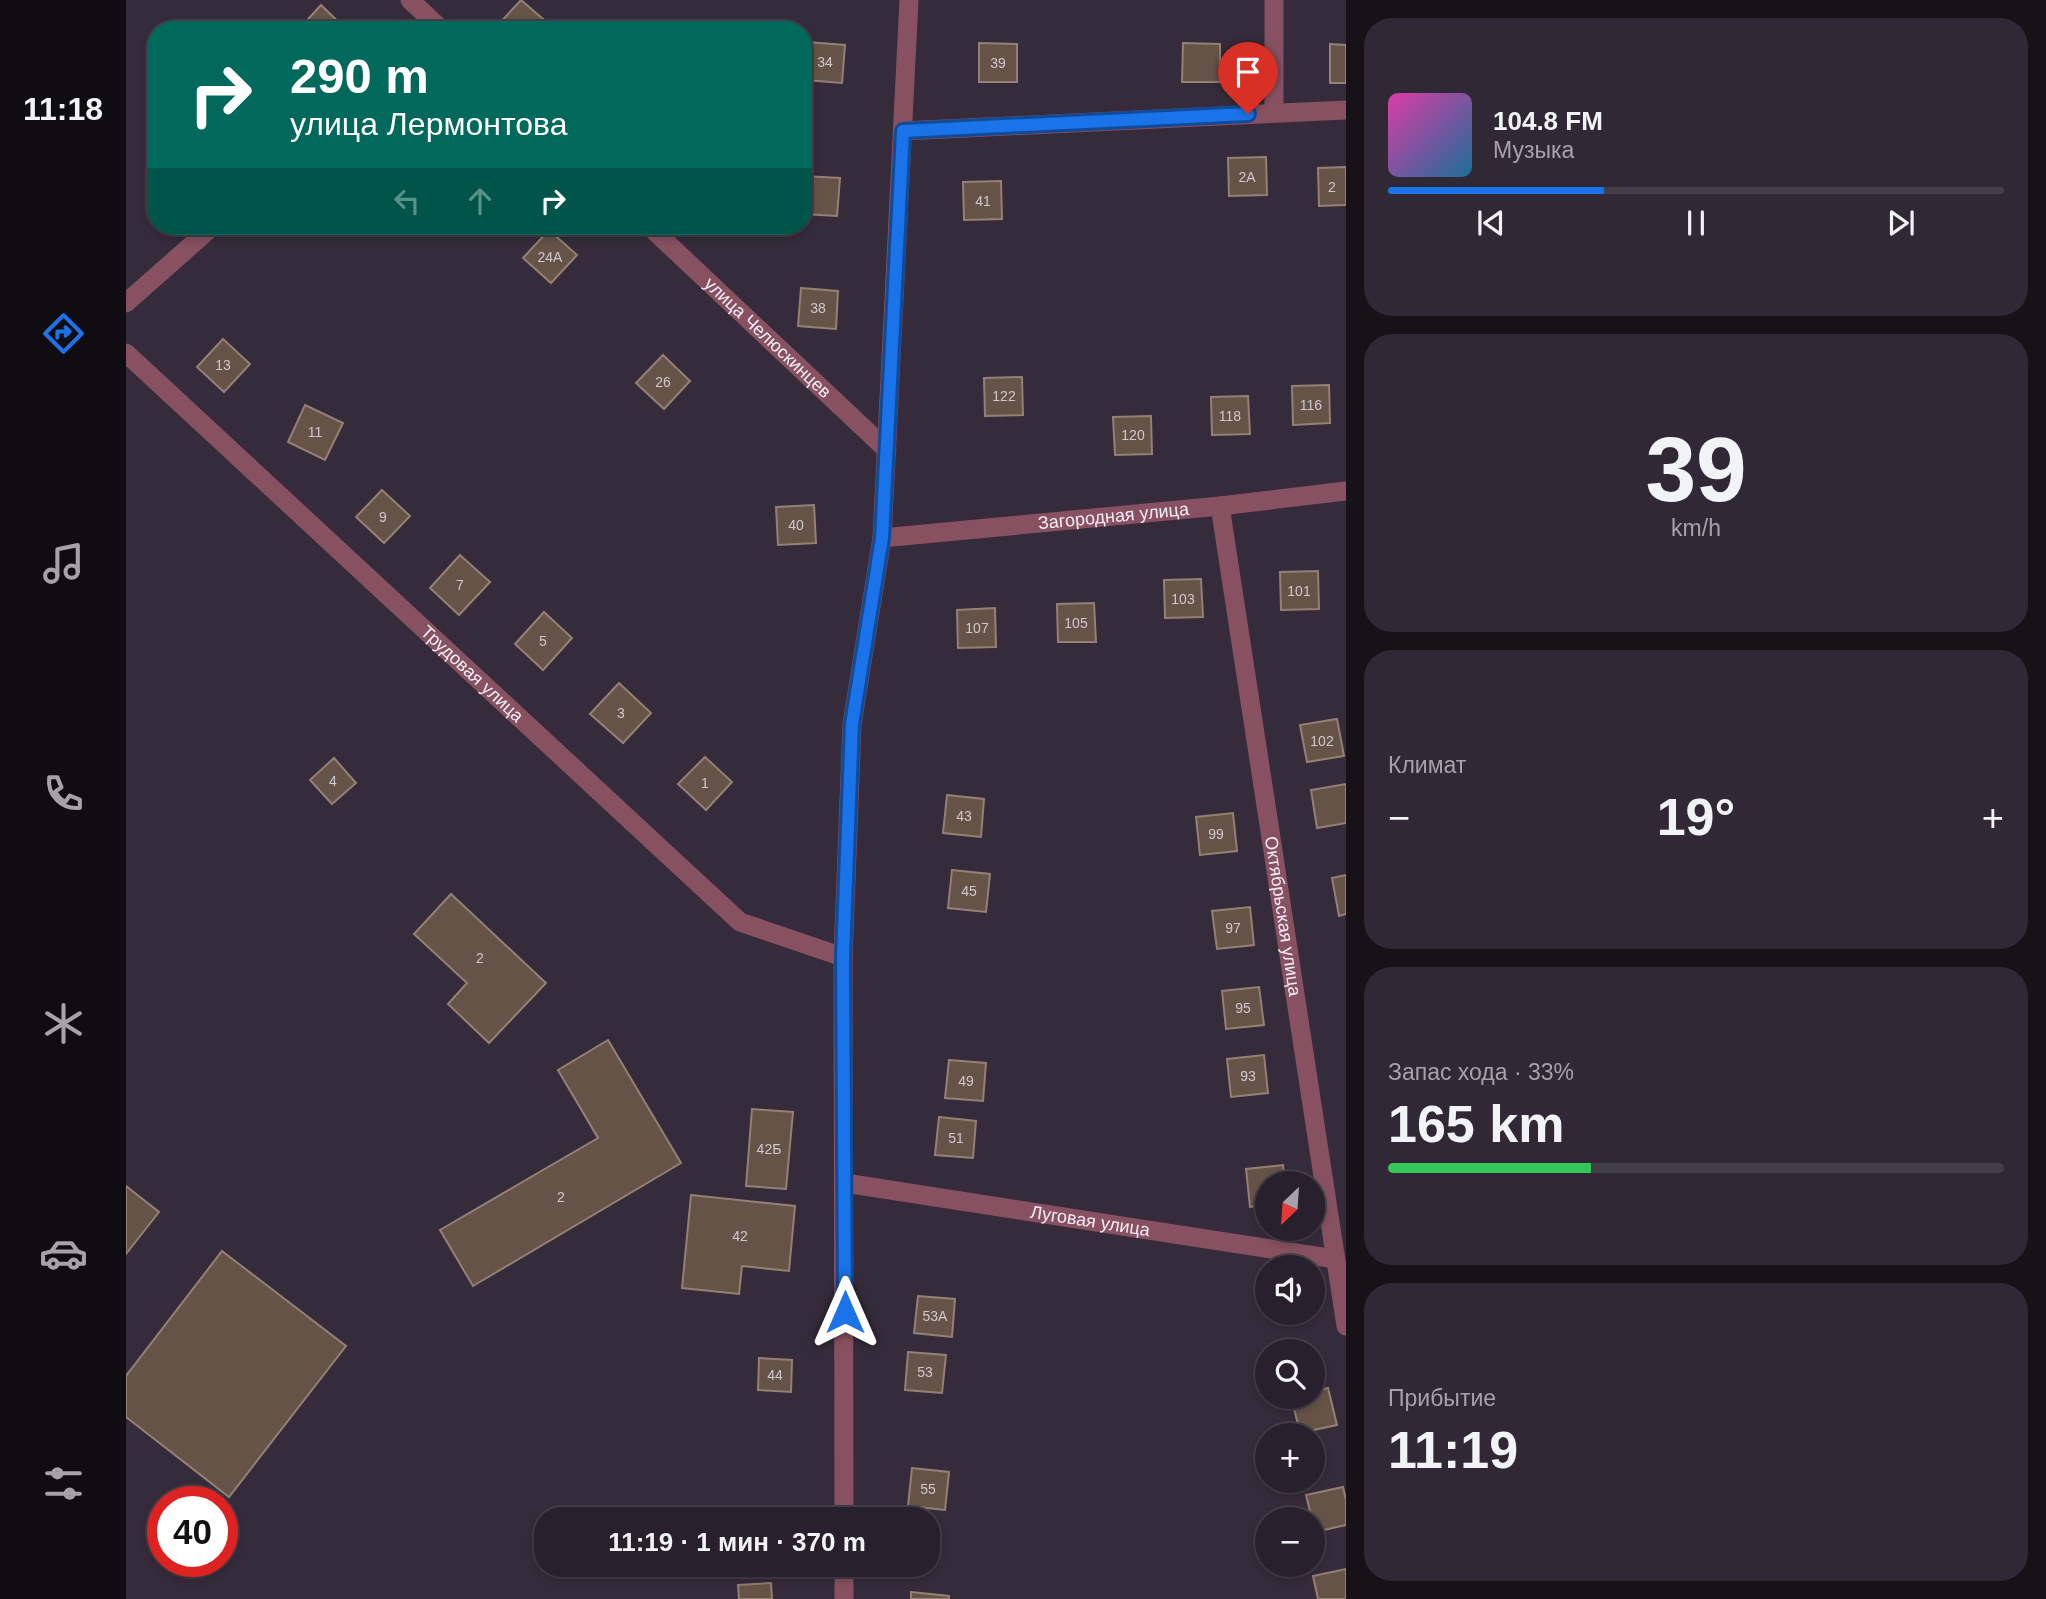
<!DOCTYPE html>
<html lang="ru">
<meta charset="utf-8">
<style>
body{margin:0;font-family:Arial,sans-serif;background:#302834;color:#f1f3f6;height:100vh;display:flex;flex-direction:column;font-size:26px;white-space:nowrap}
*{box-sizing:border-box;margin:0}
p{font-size:23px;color:#a5a3a9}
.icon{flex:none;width:38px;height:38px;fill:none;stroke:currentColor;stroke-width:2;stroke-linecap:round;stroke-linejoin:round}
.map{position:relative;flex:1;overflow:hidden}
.side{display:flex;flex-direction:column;gap:18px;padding:18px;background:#161218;width:700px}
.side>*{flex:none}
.hud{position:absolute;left:21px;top:21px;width:665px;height:214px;border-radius:28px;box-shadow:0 4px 10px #0003,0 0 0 2px #443e48;background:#00695c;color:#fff;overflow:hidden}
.needle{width:46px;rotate:205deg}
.controls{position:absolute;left:1129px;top:1171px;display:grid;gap:14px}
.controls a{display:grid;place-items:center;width:70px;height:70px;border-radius:50%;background:#28202c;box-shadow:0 4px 10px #0003,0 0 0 2px #443e48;font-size:35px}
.speed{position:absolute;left:21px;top:1486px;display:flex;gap:14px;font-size:35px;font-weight:700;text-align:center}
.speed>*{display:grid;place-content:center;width:91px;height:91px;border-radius:50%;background:#28202c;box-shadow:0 4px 10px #0003,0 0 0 2px #443e48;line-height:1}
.speed .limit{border:10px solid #d22;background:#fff;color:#111}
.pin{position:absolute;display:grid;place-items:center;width:60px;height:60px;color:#fff;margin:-72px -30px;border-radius:50% 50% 50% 0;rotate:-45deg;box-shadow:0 0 7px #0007}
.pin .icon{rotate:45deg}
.me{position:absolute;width:77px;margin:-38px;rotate:0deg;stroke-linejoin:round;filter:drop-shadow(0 0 5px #0008)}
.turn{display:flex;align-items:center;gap:24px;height:147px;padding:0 28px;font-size:32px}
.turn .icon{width:91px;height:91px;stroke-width:2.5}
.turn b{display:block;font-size:49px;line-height:60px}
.lanes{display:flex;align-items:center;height:66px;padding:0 28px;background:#0003;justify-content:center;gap:35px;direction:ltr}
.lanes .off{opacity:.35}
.big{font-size:52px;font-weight:800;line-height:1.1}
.side .widget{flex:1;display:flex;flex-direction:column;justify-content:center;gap:10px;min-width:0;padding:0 24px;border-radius:28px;background:#302834}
.side .dial{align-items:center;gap:0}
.dial b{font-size:91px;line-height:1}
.song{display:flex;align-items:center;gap:21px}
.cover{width:84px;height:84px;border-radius:10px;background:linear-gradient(135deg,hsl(320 70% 55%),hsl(200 70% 35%))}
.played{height:7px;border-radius:4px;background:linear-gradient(90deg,#1a73e8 35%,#443e48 35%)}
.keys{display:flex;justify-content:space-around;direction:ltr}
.heat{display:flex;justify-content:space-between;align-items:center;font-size:38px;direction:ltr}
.charge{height:10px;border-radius:5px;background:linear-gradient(90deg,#34c759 33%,#443e48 0)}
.trip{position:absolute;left:408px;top:1507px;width:406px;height:70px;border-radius:28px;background:#28202c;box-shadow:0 4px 10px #0003,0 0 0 2px #443e48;font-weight:800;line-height:70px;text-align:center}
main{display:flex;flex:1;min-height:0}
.dock{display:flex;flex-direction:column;width:126px;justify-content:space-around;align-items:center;background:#100d12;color:#a5a3a9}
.dock .icon{width:49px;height:49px}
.dock .selected{color:#1a73e8}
.dock b{font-size:32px;color:#f1f3f6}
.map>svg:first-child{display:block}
.building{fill:#665348;stroke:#948074;stroke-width:2}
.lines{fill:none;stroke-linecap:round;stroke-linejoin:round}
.minor{stroke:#875161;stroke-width:19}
.tertiary{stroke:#875161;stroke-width:19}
.route-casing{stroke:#114b97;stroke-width:18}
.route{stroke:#1a73e8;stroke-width:12}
.labels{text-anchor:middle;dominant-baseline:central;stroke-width:7;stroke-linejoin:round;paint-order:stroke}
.number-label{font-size:14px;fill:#d1c7cc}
.street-label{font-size:18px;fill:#f5eef8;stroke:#1b161d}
</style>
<main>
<nav class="dock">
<b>11:18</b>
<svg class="icon selected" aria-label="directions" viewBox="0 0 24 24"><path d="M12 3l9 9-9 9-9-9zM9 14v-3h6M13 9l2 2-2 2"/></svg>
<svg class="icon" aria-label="music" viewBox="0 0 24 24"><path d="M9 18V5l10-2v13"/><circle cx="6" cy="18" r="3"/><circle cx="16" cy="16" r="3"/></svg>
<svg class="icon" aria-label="phone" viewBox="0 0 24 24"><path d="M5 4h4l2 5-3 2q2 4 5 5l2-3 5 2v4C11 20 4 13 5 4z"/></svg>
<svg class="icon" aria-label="climate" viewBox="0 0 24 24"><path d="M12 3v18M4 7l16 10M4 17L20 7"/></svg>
<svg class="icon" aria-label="car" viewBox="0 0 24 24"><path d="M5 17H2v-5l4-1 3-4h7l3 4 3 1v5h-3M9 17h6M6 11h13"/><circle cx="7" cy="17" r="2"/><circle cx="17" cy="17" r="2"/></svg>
<svg class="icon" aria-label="filters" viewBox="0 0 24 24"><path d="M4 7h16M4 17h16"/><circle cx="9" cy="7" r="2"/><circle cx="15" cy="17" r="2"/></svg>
</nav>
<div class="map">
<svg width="1220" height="1599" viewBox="0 0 1220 1599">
<rect width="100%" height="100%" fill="#362b3a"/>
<!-- building -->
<g class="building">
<polygon points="395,0 424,25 419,30 373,30 370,27"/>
<polygon points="195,5 221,30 172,30"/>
<polygon points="681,42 719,45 716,83 679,80"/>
<polygon points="853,43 891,44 891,82 853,82"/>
<polygon points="1057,43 1094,44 1094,82 1056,82"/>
<polygon points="1204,44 1220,45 1220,83 1204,83"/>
<polygon points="1140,157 1141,195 1103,196 1102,158"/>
<polygon points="1220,167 1220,205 1193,206 1192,168"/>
<polygon points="677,176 714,178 711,216 677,214"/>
<polygon points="875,181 876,219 838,220 837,182"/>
<polygon points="423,230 451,255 425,283 397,258"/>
<polygon points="675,288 712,291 710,329 672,326"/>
<polygon points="97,339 124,364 98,392 71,367"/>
<polygon points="537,355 564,381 538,409 510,383"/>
<polygon points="896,377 897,415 859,416 858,378"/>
<polygon points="1203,385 1204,423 1167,425 1166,386"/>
<polygon points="1122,396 1124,434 1086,435 1085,397"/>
<polygon points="179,405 217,423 199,460 162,442"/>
<polygon points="1025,416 1026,454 989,455 987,417"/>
<polygon points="256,490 284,516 258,543 230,517"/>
<polygon points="688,505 690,543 652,545 650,507"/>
<polygon points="334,555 364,582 333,615 304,588"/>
<polygon points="1192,571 1193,609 1155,610 1154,572"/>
<polygon points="1075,579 1077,617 1039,618 1038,580"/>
<polygon points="968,603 970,642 932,642 931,604"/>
<polygon points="869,608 870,647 832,648 831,610"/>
<polygon points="418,612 446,638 417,670 389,644"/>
<polygon points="493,683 525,713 497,743 464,714"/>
<polygon points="1211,719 1218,756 1181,762 1174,725"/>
<polygon points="579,757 606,782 580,810 552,784"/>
<polygon points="208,758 230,783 206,804 184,780"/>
<polygon points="1220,784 1220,823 1191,828 1185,790"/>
<polygon points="821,795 858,799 855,837 817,833"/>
<polygon points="1107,813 1111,851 1074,855 1070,817"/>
<polygon points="826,870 864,874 860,912 822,908"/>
<polygon points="1220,875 1220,914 1213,916 1206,878"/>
<polygon points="325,894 420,983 363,1043 322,1004 341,983 288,934"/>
<polygon points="1124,907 1128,945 1091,949 1086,911"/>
<polygon points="1133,987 1138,1025 1100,1029 1096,991"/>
<polygon points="482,1040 555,1163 347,1286 314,1230 472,1138 432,1070"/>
<polygon points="1138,1055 1142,1093 1105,1097 1101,1059"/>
<polygon points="823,1060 860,1063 857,1101 819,1098"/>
<polygon points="626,1109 667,1112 660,1189 620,1186"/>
<polygon points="813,1117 850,1121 847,1158 809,1155"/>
<polygon points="1157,1165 1159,1183 1141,1183 1141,1205 1124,1207 1120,1169"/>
<polygon points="0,1186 33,1212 0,1254"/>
<polygon points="565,1195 669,1206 663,1271 616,1266 613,1294 556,1288"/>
<polygon points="96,1251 220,1346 103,1497 0,1417 0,1376"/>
<polygon points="792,1296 829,1299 826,1337 788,1333"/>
<polygon points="782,1352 820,1355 816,1393 779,1390"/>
<polygon points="633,1358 666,1360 665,1392 632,1390"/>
<polygon points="1202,1388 1211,1425 1174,1433 1165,1396 1186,1396 1186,1391"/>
<polygon points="786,1468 823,1472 819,1510 782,1506"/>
<polygon points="1217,1487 1220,1500 1220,1525 1189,1532 1180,1495"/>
<polygon points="1220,1569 1220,1599 1192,1599 1187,1576"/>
<polygon points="645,1583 646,1599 613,1599 612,1585"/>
<polygon points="785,1592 823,1596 823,1599 785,1599"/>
</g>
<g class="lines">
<!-- minor -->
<g class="minor">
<polyline points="284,0 316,30"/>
<polyline points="1148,0 1148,113"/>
<polyline points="777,131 1220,110"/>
<path id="s1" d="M523,226L761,450"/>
<polyline points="0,303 87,226"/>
<path id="s2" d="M0,353L614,922L717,957"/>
<path id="s3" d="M1094,506L1220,1326"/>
<polyline points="756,538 783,0"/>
<path id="s4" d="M719,1183L1209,1259"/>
</g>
<!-- tertiary -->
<g class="tertiary">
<path id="s5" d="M718,1519L717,957L726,724L756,538L1094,506L1220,491"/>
<polyline points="718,1599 718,1564"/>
</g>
</g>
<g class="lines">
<defs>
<polyline id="route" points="719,1312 717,957 726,724 756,538 777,131 1122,114"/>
</defs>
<!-- route casing -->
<use href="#route" class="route-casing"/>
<!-- route -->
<use href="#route" class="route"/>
</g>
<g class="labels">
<!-- number labels -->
<g class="number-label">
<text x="699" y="62">34</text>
<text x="872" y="63">39</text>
<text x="1121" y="177">2А</text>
<text x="1206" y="187">2</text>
<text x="857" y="201">41</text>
<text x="424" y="257">24А</text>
<text x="692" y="308">38</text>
<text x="97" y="365">13</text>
<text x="537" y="382">26</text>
<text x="878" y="396">122</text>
<text x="1185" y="405">116</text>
<text x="1104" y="416">118</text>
<text x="189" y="432">11</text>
<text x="1007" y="435">120</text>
<text x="257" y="517">9</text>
<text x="670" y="525">40</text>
<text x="334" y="585">7</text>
<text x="1173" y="591">101</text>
<text x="1057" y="599">103</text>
<text x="950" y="623">105</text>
<text x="851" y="628">107</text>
<text x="417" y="641">5</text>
<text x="495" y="713">3</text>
<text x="1196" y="741">102</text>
<text x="207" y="781">4</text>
<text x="579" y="783">1</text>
<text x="838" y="816">43</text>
<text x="1090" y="834">99</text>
<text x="843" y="891">45</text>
<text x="1107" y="928">97</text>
<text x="354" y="958">2</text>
<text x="1117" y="1008">95</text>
<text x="1122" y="1076">93</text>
<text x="840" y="1081">49</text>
<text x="830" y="1138">51</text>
<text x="643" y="1149">42Б</text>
<text x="435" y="1197">2</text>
<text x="614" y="1236">42</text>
<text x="809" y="1316">53А</text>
<text x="799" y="1372">53</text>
<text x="649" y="1375">44</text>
<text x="802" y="1489">55</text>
</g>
<!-- street labels -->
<g class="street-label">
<text stroke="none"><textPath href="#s1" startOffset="163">улица Челюскинцев</textPath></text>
<text stroke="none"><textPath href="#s5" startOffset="1216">Загородная улица</textPath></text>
<text stroke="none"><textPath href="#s2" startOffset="472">Трудовая улица</textPath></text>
<text stroke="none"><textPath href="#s3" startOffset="415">Октябрьская улица</textPath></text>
<text stroke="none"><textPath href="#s4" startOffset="248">Луговая улица</textPath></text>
</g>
</g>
</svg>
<div class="controls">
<a><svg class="needle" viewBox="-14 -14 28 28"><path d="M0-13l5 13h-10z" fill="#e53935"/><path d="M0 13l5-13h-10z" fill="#a5a3a9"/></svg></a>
<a><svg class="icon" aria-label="sound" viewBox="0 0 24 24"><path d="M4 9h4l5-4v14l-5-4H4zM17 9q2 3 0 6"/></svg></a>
<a><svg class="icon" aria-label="search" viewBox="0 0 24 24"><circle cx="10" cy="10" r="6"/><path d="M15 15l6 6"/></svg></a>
<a>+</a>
<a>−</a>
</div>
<div class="speed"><div class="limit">40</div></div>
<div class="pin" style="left:1122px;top:114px;background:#d93025"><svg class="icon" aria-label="arrive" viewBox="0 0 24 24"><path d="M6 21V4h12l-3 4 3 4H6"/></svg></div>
<svg class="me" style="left:719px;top:1312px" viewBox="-20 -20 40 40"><path d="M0-17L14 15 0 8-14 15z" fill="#1a73e8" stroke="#fff" stroke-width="4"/></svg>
<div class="trip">11:19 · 1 мин · 370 m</div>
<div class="hud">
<div class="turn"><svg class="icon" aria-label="right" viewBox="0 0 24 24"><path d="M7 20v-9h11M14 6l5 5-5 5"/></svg><div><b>290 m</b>улица Лермонтова</div></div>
<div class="lanes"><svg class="icon off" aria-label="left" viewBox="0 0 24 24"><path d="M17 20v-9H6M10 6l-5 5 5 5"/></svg><svg class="icon off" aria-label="ahead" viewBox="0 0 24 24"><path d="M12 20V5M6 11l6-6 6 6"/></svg><svg class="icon" aria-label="right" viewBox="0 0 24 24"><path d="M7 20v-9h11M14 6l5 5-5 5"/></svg></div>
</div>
</div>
<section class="side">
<div class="widget">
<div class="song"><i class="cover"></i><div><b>104.8 FM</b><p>Музыка</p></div></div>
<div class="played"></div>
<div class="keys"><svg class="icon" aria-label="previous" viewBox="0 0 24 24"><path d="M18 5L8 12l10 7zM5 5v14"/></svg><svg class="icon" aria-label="pause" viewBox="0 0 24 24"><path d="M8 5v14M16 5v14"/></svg><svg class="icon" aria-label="next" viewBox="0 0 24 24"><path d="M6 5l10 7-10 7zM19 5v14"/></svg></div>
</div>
<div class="widget dial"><b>39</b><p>km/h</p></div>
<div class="widget"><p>Климат</p>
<div class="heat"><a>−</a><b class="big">19°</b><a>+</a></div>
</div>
<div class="widget"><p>Запас хода · 33%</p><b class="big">165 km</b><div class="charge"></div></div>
<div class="widget"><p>Прибытие</p><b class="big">11:19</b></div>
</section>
</main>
